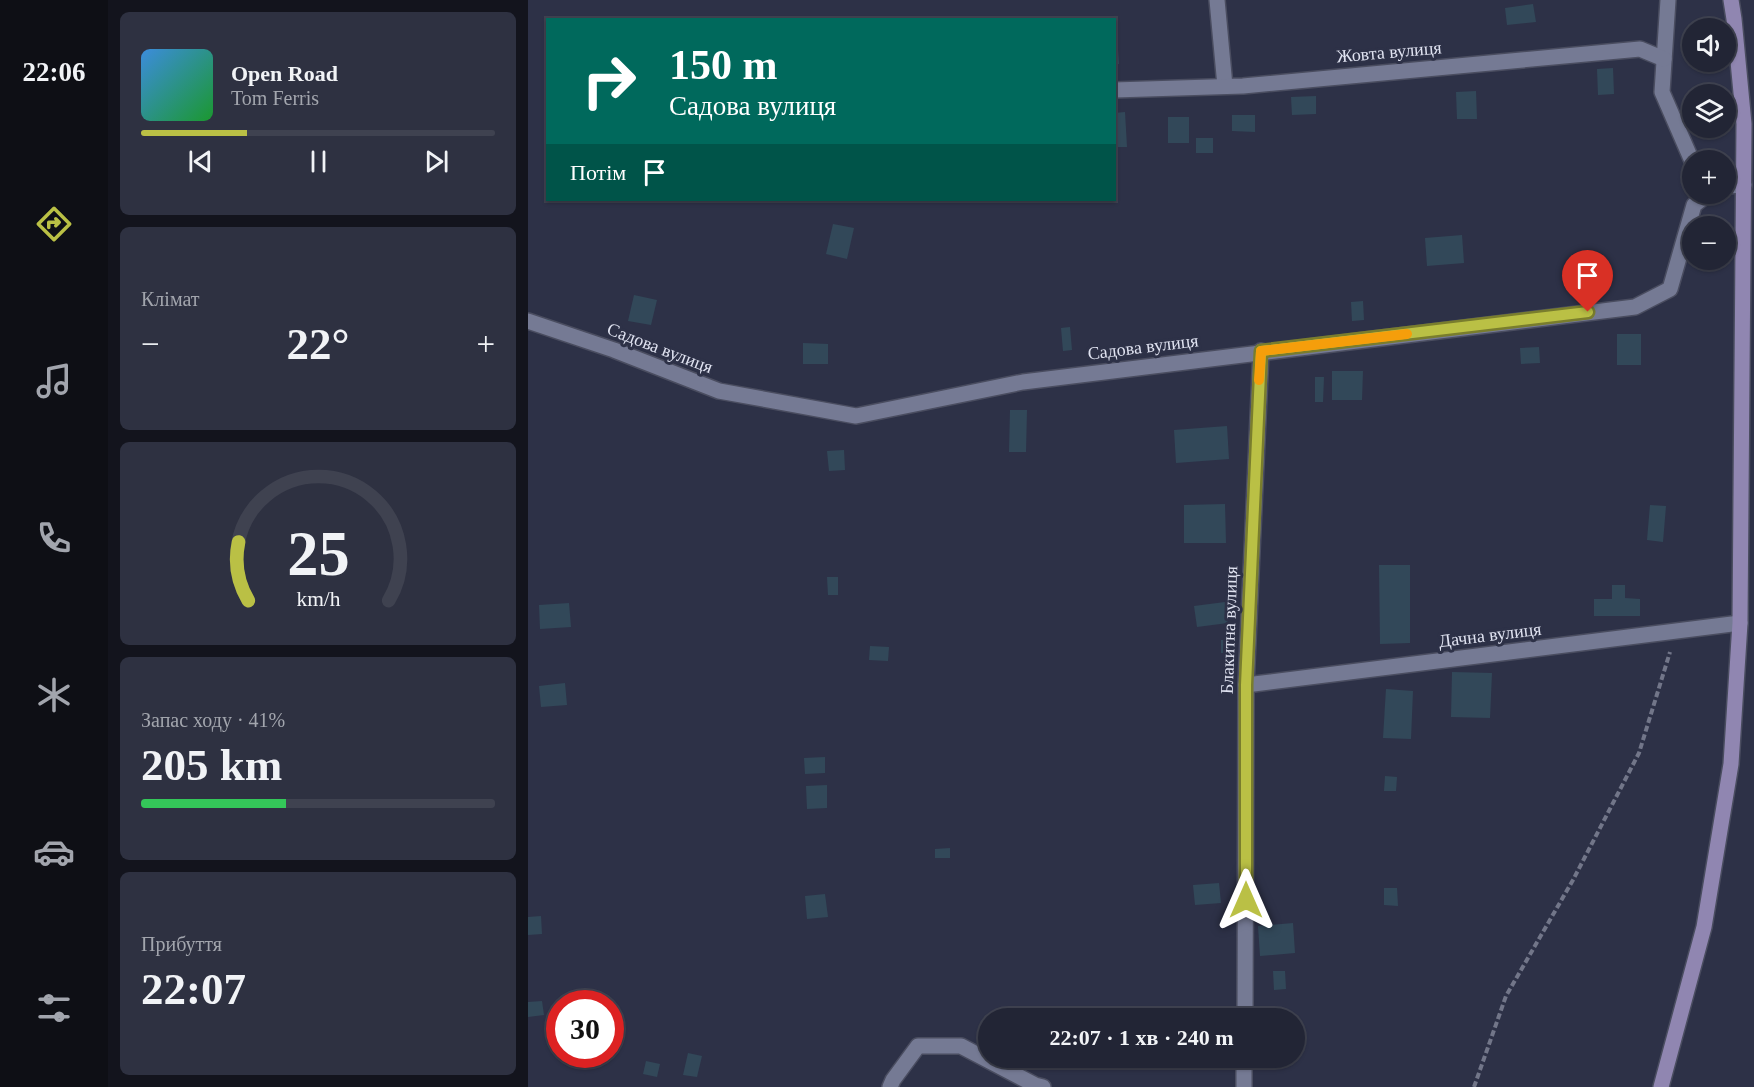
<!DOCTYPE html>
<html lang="uk">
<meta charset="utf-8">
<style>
body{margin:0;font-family:Georgia,serif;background:#2e3141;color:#f1f3f6;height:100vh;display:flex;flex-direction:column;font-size:22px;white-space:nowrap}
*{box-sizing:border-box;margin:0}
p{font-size:20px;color:#a2a5ad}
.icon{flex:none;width:33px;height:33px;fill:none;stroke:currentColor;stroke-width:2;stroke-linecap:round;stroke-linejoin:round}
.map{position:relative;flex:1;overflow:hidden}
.panel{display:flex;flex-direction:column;gap:12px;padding:12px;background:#13141d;width:420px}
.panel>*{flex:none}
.banner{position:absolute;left:18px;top:18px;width:570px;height:183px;border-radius:0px;box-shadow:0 2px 4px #0004,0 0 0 2px #3f4250;background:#00695c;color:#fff;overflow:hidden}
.fabs{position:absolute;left:1154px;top:18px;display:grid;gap:12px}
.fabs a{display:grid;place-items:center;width:54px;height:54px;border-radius:50%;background:#222535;box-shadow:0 2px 4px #0004,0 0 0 2px #3f4250;font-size:30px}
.speed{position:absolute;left:18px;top:990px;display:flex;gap:12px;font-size:30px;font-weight:700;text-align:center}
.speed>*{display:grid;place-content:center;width:78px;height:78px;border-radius:50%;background:#222535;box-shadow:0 2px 4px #0004,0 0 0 2px #3f4250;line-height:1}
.speed .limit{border:9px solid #d22;background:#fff;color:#111}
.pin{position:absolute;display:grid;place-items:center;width:51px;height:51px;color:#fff;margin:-62px -26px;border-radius:50% 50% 50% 0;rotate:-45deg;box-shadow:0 0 6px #0007}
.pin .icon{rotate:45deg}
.me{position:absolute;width:66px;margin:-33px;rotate:0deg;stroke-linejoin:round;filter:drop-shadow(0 0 4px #0008)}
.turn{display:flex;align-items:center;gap:21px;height:126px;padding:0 24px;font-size:27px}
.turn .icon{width:78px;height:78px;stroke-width:2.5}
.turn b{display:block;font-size:42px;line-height:51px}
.then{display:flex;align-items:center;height:57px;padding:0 24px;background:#0003;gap:12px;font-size:22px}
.big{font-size:45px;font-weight:700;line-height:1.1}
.panel .tile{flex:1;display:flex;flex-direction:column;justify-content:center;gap:9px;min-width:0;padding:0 21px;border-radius:9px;background:#2e3141}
.panel .dial{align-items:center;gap:0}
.dial svg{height:156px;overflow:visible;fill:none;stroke:#3f4250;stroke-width:7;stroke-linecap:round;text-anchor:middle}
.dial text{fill:#f1f3f6;stroke:none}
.song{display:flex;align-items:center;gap:18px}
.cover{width:72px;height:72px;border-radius:9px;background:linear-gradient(135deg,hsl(210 70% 55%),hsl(130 70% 35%))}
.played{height:6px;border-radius:3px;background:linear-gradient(90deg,#bac045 30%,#3f4250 30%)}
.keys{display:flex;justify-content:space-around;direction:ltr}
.heat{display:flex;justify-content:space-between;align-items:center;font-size:33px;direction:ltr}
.charge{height:9px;border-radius:4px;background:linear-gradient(90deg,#34c759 41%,#3f4250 0)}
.trip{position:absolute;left:450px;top:1008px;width:327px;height:60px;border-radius:30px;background:#222535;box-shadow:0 2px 4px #0004,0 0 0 2px #3f4250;font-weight:700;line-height:60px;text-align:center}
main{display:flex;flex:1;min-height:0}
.menu{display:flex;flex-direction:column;width:108px;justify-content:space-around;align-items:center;background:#0e0f15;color:#a2a5ad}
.menu .icon{width:42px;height:42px}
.menu .selected{color:#bac045}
.menu b{font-size:27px;color:#f1f3f6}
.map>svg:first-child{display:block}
.building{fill:#324859}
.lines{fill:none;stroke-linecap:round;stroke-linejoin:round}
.street-casing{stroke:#4a4d60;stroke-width:18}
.secondary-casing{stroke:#4a4d60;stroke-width:18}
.path{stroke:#727689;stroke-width:4;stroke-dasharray:6 3;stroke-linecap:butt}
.street{stroke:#757a94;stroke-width:15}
.secondary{stroke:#9086b1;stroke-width:15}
.route-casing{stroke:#797d2d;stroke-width:15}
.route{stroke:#bac045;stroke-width:10}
.slow{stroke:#f59e0b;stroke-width:10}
.labels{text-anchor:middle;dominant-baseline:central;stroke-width:6;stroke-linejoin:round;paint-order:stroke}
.street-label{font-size:18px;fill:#e0e3f1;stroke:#2d3147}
</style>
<main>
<nav class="menu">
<b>22:06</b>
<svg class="icon selected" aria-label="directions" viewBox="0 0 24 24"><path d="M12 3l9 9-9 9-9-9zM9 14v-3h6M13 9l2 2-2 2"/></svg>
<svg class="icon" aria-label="music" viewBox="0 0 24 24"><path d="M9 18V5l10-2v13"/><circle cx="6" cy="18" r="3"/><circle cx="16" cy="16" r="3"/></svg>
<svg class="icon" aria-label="phone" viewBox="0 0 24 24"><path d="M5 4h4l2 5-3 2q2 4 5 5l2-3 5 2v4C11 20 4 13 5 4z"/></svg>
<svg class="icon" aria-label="climate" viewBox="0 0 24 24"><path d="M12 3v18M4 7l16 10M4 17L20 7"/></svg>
<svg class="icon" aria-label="car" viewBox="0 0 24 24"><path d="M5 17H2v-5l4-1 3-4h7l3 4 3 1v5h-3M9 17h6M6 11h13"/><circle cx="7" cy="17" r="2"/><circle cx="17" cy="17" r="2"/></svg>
<svg class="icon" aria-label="filters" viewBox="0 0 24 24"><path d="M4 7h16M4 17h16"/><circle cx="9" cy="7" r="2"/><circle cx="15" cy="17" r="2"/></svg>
</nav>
<section class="panel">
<div class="tile">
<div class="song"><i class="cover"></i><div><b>Open Road</b><p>Tom Ferris</p></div></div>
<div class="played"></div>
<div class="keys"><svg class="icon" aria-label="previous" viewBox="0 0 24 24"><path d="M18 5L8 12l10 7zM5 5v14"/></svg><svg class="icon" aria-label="pause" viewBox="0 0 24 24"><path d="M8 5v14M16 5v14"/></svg><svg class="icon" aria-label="next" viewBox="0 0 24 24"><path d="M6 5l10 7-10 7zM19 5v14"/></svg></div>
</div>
<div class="tile"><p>Клімат</p>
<div class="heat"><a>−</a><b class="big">22°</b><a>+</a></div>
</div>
<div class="tile dial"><svg viewBox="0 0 100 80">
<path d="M14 69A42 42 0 1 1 86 69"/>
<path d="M14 69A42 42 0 0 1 9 39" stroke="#bac045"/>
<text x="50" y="56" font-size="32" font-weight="700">25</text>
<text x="50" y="72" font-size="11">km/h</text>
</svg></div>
<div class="tile"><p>Запас ходу · 41%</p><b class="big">205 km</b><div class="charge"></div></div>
<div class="tile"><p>Прибуття</p><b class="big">22:07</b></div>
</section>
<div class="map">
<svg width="1226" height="1087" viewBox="0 0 1226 1087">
<rect width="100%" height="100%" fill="#2d3147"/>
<!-- building -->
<g class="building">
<polygon points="1005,4 1008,22 979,25 977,8"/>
<polygon points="586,34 589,34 591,64 586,64"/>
<polygon points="1085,68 1086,94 1070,95 1069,69"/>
<polygon points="948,91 949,119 929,119 928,92"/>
<polygon points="788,96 788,114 764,115 763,97"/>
<polygon points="597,112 599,147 586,147 586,113"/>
<polygon points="704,115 727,115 727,132 704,131"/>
<rect x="640" y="117" width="21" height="26"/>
<rect x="668" y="138" width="17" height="15"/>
<polygon points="305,224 326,228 319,259 298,254"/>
<polygon points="934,235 936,263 899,266 897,238"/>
<polygon points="106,295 129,300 123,325 100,321"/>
<polygon points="835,301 836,320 824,321 823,302"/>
<polygon points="542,327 544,350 535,351 533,328"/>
<rect x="1089" y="334" width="24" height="31"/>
<polygon points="275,343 300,344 300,364 275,364"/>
<polygon points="1011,347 1012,363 993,364 992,348"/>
<polygon points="804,371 835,371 834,400 804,400"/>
<polygon points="787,377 796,377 795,402 787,402"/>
<polygon points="482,410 499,410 498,452 481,452"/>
<polygon points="699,426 701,459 648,463 646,430"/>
<polygon points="316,450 317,470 301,471 299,451"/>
<polygon points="697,504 698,543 656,543 656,505"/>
<polygon points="1122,505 1138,506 1135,542 1119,540"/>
<polygon points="851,565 882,565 882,643 852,644"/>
<polygon points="299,577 310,577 310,595 300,595"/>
<polygon points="1084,585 1097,585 1097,598 1112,599 1112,616 1066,616 1066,599 1084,599"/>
<polygon points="697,602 700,623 669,627 666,606"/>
<polygon points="41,603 43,627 12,629 11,605"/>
<polygon points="707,639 707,653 693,653 693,640"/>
<polygon points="342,646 361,647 360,661 341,660"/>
<polygon points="924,672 964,673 962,718 923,717"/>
<polygon points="37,683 39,705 13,707 11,686"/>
<polygon points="858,689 885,691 883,739 855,738"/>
<polygon points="297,757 297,773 277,774 276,758"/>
<polygon points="857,776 869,777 868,791 856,791"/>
<polygon points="299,785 299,808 279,809 278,786"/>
<polygon points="422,848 422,858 407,858 407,849"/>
<polygon points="691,883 693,903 667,905 665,885"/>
<polygon points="856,888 869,888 870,906 856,905"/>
<polygon points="297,894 300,917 279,919 277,896"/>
<polygon points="13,916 14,934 0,935 0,917"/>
<polygon points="765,923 767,953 732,956 730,926"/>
<polygon points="745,971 757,971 758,989 746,990"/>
<polygon points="14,1001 16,1015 0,1017 0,1002"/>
<polygon points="160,1053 174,1056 169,1077 155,1075"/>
<polygon points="118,1061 132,1064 129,1077 115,1074"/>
</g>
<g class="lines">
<defs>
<g id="street">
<polyline points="689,0 697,86"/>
<polyline points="1140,0 1134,92 1164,161"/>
<polyline points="586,90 715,86 1112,49 1136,59"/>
<polyline points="1197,186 1216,185"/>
<polyline points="0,321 86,350 191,391 328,416 495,382 1107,307 1142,289 1166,205 1180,194"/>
<polyline points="718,685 1212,623"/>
<polyline points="717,1018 718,685 733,351"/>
<polyline points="362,1087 365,1080 390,1046 433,1046 507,1085 515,1087"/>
<polyline points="716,1087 716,1058"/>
</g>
<polyline id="secondary" points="1133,1087 1176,927 1203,764 1212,623 1216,124 1206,19 1203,0"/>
</defs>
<!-- street casing -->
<use href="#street" class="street-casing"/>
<!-- secondary casing -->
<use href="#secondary" class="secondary-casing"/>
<!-- path -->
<polyline class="path" points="946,1087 978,996 1045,880 1111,753 1142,652"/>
<!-- street -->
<use href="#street" class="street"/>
<!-- secondary -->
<use href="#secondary" class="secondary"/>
</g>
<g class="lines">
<defs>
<polyline id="route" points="718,900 718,685 733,351 1060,312"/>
</defs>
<!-- route casing -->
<use href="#route" class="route-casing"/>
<!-- route -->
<use href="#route" class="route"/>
<!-- slow -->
<polyline class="slow" points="731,380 733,351 879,334"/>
</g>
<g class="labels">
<!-- street labels -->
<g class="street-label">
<text transform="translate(861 52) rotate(-5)">Жовта вулиця</text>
<text transform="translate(615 347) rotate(-7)">Садова вулиця</text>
<text transform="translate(132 348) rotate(21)">Садова вулиця</text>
<text transform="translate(701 630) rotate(-88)">Блакитна вулиця</text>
<text transform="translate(962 635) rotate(-7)">Дачна вулиця</text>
</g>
</g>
</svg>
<div class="fabs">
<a><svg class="icon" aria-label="sound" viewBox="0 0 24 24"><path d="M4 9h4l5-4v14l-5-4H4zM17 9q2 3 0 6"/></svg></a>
<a><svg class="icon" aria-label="layers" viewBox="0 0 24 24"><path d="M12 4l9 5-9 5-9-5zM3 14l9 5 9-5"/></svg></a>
<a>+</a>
<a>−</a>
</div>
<div class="speed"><div class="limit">30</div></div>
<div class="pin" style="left:1060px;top:312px;background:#d93025"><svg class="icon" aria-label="arrive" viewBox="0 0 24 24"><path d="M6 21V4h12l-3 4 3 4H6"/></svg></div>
<svg class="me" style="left:718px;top:900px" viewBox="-20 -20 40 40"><path d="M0-17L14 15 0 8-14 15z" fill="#bac045" stroke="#fff" stroke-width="4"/></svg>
<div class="trip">22:07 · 1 хв · 240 m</div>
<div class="banner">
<div class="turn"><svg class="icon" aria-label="right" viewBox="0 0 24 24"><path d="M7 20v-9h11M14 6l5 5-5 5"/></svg><div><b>150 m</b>Садова вулиця</div></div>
<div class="then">Потім<svg class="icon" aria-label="arrive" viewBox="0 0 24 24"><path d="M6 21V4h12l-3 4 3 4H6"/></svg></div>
</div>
</div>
</main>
